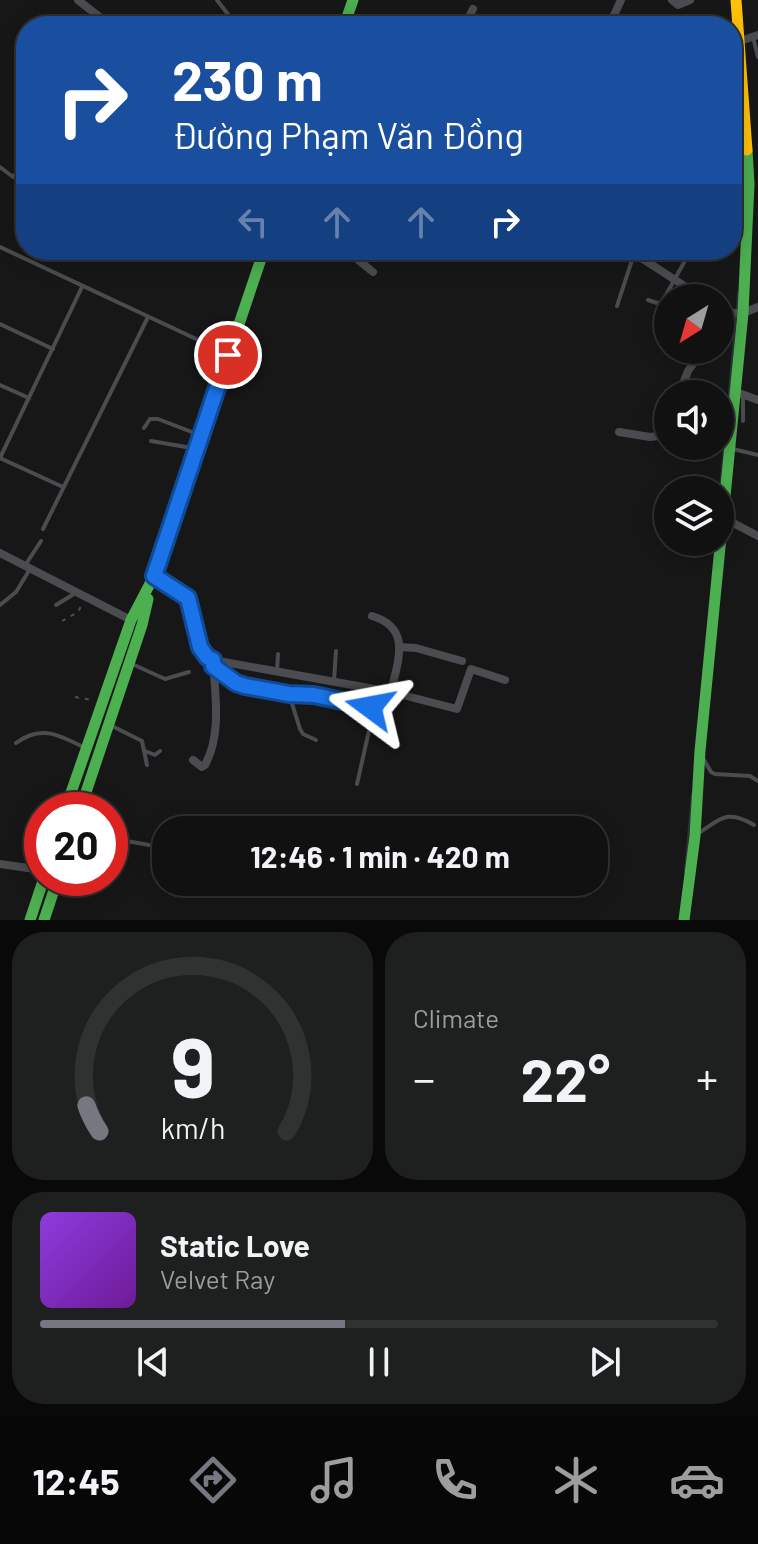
<!DOCTYPE html>
<meta charset="utf-8">
<style>
body{margin:0;font-family:Barlow,sans-serif;background:#1e1f1f;color:#f1f3f6;height:100vh;display:flex;flex-direction:column;font-size:30px;white-space:nowrap}
*{box-sizing:border-box;margin:0}
p{font-size:26px;color:#9c9d9f}
.icon{flex:none;width:44px;height:44px;fill:none;stroke:currentColor;stroke-width:2;stroke-linecap:round;stroke-linejoin:round}
.map{position:relative;height:920px;overflow:hidden}
.panel{display:flex;flex-direction:column;gap:12px;padding:12px;background:#090909;flex:1}
.panel>*{flex:none}
.guide{position:absolute;left:16px;top:16px;width:726px;height:244px;border-radius:32px;box-shadow:0 4px 20px #0003,0 0 0 2px #303131;background:#1a4fa0;color:#fff;overflow:hidden}
.needle{width:52px;rotate:217deg}
.controls{position:absolute;left:654px;top:284px;display:grid;gap:16px}
.controls a{display:grid;place-items:center;width:80px;height:80px;border-radius:50%;background:#111;box-shadow:0 4px 20px #0003,0 0 0 2px #303131;font-size:40px}
.speed{position:absolute;left:24px;top:792px;display:flex;gap:16px;font-size:40px;font-weight:700;text-align:center}
.speed>*{display:grid;place-content:center;width:104px;height:104px;border-radius:50%;background:#111;box-shadow:0 4px 20px #0003,0 0 0 2px #303131;line-height:1}
.speed .limit{border:12px solid #d22;background:#fff;color:#111}
.pin{position:absolute;display:grid;place-items:center;width:68px;height:68px;color:#fff;margin:-34px;border:4px solid #fff;border-radius:50%;box-shadow:0 2px 8px #0007}
.me{position:absolute;width:88px;margin:-44px;rotate:283deg;stroke-linejoin:round;filter:drop-shadow(0 0 6px #0008)}
.turn{display:flex;align-items:center;gap:28px;height:168px;padding:0 24px;font-size:36px}
.turn .icon{width:104px;height:104px;stroke-width:2.5}
.turn b{display:block;font-size:56px;line-height:68px}
.lanes{display:flex;align-items:center;height:76px;padding:0 24px;background:#0003;justify-content:center;gap:40px;direction:ltr}
.lanes .off{opacity:.35}
.big{font-size:60px;font-weight:700;line-height:1.1}
.panel .tile{flex:1;display:flex;flex-direction:column;justify-content:center;gap:12px;min-width:0;padding:0 28px;border-radius:32px;background:#1e1f1f}
.panel .dial{align-items:center;gap:0}
.dial svg{height:208px;overflow:visible;fill:none;stroke:#303131;stroke-width:7;stroke-linecap:round;text-anchor:middle}
.dial text{fill:#f1f3f6;stroke:none}
.song{display:flex;align-items:center;gap:24px}
.cover{width:96px;height:96px;border-radius:12px;background:linear-gradient(135deg,hsl(270 70% 55%),hsl(280 70% 35%))}
.played{height:8px;border-radius:4px;background:linear-gradient(90deg,#757880 45%,#303131 45%)}
.keys{display:flex;justify-content:space-around;direction:ltr}
.heat{display:flex;justify-content:space-between;align-items:center;font-size:44px;direction:ltr}
.panel .tiles{flex:1;display:grid;gap:12px;grid-template-columns:1fr 1fr}
.tile:last-child{grid-column:span 2}
.trip{position:absolute;left:152px;top:816px;width:456px;height:80px;border-radius:32px;background:#111;box-shadow:0 4px 20px #0003,0 0 0 2px #303131;font-weight:700;line-height:80px;text-align:center}
.dock{display:flex;height:128px;justify-content:space-around;align-items:center;background:#070707;color:#9c9d9f}
.dock .icon{width:56px;height:56px}
.dock .on{color:#757880}
.dock b{font-size:36px;color:#f1f3f6}
.map>svg:first-child{display:block}
.lines{fill:none;stroke-linecap:round;stroke-linejoin:round}
.stream{stroke:#2a3239;stroke-width:2}
.path{stroke:#4d4e52;stroke-width:2;stroke-dasharray:4 6;stroke-linecap:butt}
.lane{stroke:#4b4c50;stroke-width:4}
.street{stroke:#4b4c50;stroke-width:8}
.fast{stroke:#4caf50;stroke-width:11}
.slow{stroke:#ffc107;stroke-width:11}
.route-casing{stroke:#114b97;stroke-width:20}
.route{stroke:#1a73e8;stroke-width:14}
</style>
<div class="map">
<svg width="758" height="920" viewBox="0 0 758 920">
<rect width="100%" height="100%" fill="#171717"/>
<g class="lines">
<!-- stream -->
<g class="stream">
<polyline points="737,310 738,292"/>
<polyline points="720,490 736,316"/>
<polyline points="685,871 692,794"/>
</g>
<!-- path -->
<g class="path">
<polyline points="62,621 78,612 82,604"/>
<polyline points="75,697 92,700"/>
</g>
<!-- lane -->
<g class="lane">
<polyline points="217,0 237,26"/>
<polyline points="753,37 758,57"/>
<polyline points="0,167 13,177 26,161"/>
<polyline points="0,247 226,353"/>
<polyline points="648,300 657,303 662,302 691,250"/>
<polyline points="617,306 634,254"/>
<polyline points="0,324 53,349"/>
<polyline points="657,339 668,348"/>
<polyline points="671,350 691,366"/>
<polyline points="0,385 29,398"/>
<polyline points="743,396 743,421"/>
<polyline points="144,428 150,419 158,419 197,434"/>
<polyline points="151,441 192,448"/>
<polyline points="733,449 758,455"/>
<polyline points="0,458 82,287"/>
<polyline points="0,458 63,487"/>
<polyline points="43,529 148,317"/>
<polyline points="26,564 41,541"/>
<polyline points="0,605 16,592 30,569"/>
<polyline points="56,605 74,594"/>
<polyline points="132,664 165,679 189,672"/>
<polyline points="215,668 236,683 245,686 289,694 314,695 370,707 373,713 357,784"/>
<polyline points="277,671 278,654"/>
<polyline points="334,680 336,651"/>
<polyline points="289,694 300,729 303,734 316,740"/>
<polyline points="112,726 142,741 147,765"/>
<path d="M16,743C40,725 58,734 83,747"/>
<polyline points="145,751 155,755 160,751"/>
<polyline points="703,758 711,772 715,774 750,776 758,781"/>
<path d="M697,834C720,820 726,808 754,825"/>
<polyline points="110,838 149,845"/>
</g>
<!-- street -->
<g class="street">
<polyline points="78,0 111,26"/>
<polyline points="672,0 678,5 690,0"/>
<polyline points="464,26 473,9"/>
<polyline points="609,26 621,0"/>
<polyline points="740,41 758,35"/>
<polyline points="346,250 373,272"/>
<polyline points="418,250 426,255 432,250"/>
<polyline points="629,250 703,298"/>
<path d="M720,309C733,316 745,313 758,307"/>
<polyline points="720,326 728,312"/>
<polyline points="736,392 758,400"/>
<polyline points="679,394 688,371 703,350"/>
<polyline points="619,432 650,437 668,435"/>
<polyline points="724,513 735,524 758,536"/>
<polyline points="0,553 131,620"/>
<polyline points="154,576 188,598 200,647 203,652 213,660 391,692 457,709 471,669 505,680"/>
<path d="M372,616C412,628 398,660 391,692"/>
<polyline points="399,647 416,648 462,661"/>
<path d="M193,760L202,767L205,765C222,734 215,694 213,660"/>
<polyline points="0,864 42,870"/>
</g>
<!-- fast -->
<g class="fast">
<polyline points="344,26 353,0"/>
<polyline points="65,810 131,620 154,576 264,250"/>
<polyline points="80,810 142,625 148,599"/>
<polyline points="30,920 44,878"/>
<polyline points="44,920 58,878"/>
<polyline points="684,920 695,836 700,751 743,313 749,184 747,150"/>
</g>
<!-- slow -->
<polyline class="slow" points="736,0 747,150"/>
</g>
<g class="lines">
<defs>
<polyline id="route" points="228,355 154,576 188,598 200,647 207,657 213,660 213,666 236,683 245,686 289,694 314,695 370,707"/>
</defs>
<!-- route casing -->
<use href="#route" class="route-casing"/>
<!-- route -->
<use href="#route" class="route"/>
</g>
</svg>
<div class="controls">
<a><svg class="needle" viewBox="-14 -14 28 28"><path d="M0-13l5 13h-10z" fill="#e53935"/><path d="M0 13l5-13h-10z" fill="#9c9d9f"/></svg></a>
<a><svg class="icon" aria-label="sound" viewBox="0 0 24 24"><path d="M4 9h4l5-4v14l-5-4H4zM17 9q2 3 0 6"/></svg></a>
<a><svg class="icon" aria-label="layers" viewBox="0 0 24 24"><path d="M12 4l9 5-9 5-9-5zM3 14l9 5 9-5"/></svg></a>
</div>
<div class="speed"><div class="limit">20</div></div>
<div class="pin" style="left:228px;top:355px;background:#d93025"><svg class="icon" aria-label="arrive" viewBox="0 0 24 24"><path d="M6 21V4h12l-3 4 3 4H6"/></svg></div>
<svg class="me" style="left:370px;top:707px" viewBox="-20 -20 40 40"><path d="M0-17L14 15 0 8-14 15z" fill="#1a73e8" stroke="#fff" stroke-width="4"/></svg>
<div class="trip">12:46 · 1 min · 420 m</div>
<div class="guide">
<div class="turn"><svg class="icon" aria-label="right" viewBox="0 0 24 24"><path d="M7 20v-9h11M14 6l5 5-5 5"/></svg><div><b>230 m</b>Đường Phạm Văn Đồng</div></div>
<div class="lanes"><svg class="icon off" aria-label="left" viewBox="0 0 24 24"><path d="M17 20v-9H6M10 6l-5 5 5 5"/></svg><svg class="icon off" aria-label="ahead" viewBox="0 0 24 24"><path d="M12 20V5M6 11l6-6 6 6"/></svg><svg class="icon off" aria-label="ahead" viewBox="0 0 24 24"><path d="M12 20V5M6 11l6-6 6 6"/></svg><svg class="icon" aria-label="right" viewBox="0 0 24 24"><path d="M7 20v-9h11M14 6l5 5-5 5"/></svg></div>
</div>
</div>
<section class="panel">
<div class="tiles">
<div class="tile dial"><svg viewBox="0 0 100 80">
<path d="M14 69A42 42 0 1 1 86 69"/>
<path d="M14 69A42 42 0 0 1 9 59" stroke="#757880"/>
<text x="50" y="56" font-size="32" font-weight="700">9</text>
<text x="50" y="72" font-size="11">km/h</text>
</svg></div>
<div class="tile"><p>Climate</p>
<div class="heat"><a>−</a><b class="big">22°</b><a>+</a></div>
</div>
<div class="tile">
<div class="song"><i class="cover"></i><div><b>Static Love</b><p>Velvet Ray</p></div></div>
<div class="played"></div>
<div class="keys"><svg class="icon" aria-label="previous" viewBox="0 0 24 24"><path d="M18 5L8 12l10 7zM5 5v14"/></svg><svg class="icon" aria-label="pause" viewBox="0 0 24 24"><path d="M8 5v14M16 5v14"/></svg><svg class="icon" aria-label="next" viewBox="0 0 24 24"><path d="M6 5l10 7-10 7zM19 5v14"/></svg></div>
</div>
</div>
</section>
<nav class="dock">
<b>12:45</b>
<svg class="icon on" aria-label="directions" viewBox="0 0 24 24"><path d="M12 3l9 9-9 9-9-9zM9 14v-3h6M13 9l2 2-2 2"/></svg>
<svg class="icon" aria-label="music" viewBox="0 0 24 24"><path d="M9 18V5l10-2v13"/><circle cx="6" cy="18" r="3"/><circle cx="16" cy="16" r="3"/></svg>
<svg class="icon" aria-label="phone" viewBox="0 0 24 24"><path d="M5 4h4l2 5-3 2q2 4 5 5l2-3 5 2v4C11 20 4 13 5 4z"/></svg>
<svg class="icon" aria-label="climate" viewBox="0 0 24 24"><path d="M12 3v18M4 7l16 10M4 17L20 7"/></svg>
<svg class="icon" aria-label="car" viewBox="0 0 24 24"><path d="M5 17H2v-5l4-1 3-4h7l3 4 3 1v5h-3M9 17h6M6 11h13"/><circle cx="7" cy="17" r="2"/><circle cx="17" cy="17" r="2"/></svg>
</nav>
